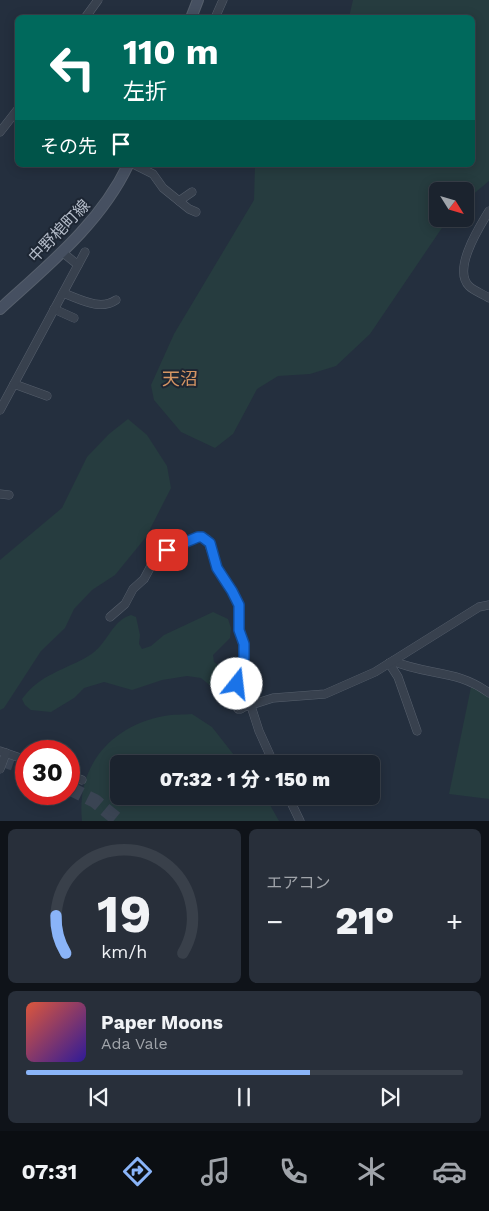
<!DOCTYPE html>
<html lang="ja">
<meta charset="utf-8">
<style>
body{margin:0;font-family:"Work Sans","Noto Sans JP",sans-serif;background:#282f3a;color:#f1f3f6;height:100vh;display:flex;flex-direction:column;font-size:19px;white-space:nowrap}
*{box-sizing:border-box;margin:0}
p{font-size:16px;color:#a0a4aa}
.icon{flex:none;width:28px;height:28px;fill:none;stroke:currentColor;stroke-width:2;stroke-linecap:round;stroke-linejoin:round}
.map{position:relative;height:821px;overflow:hidden}
.drawer{display:flex;flex-direction:column;gap:8px;padding:8px;background:#0f1319;flex:1}
.drawer>*{flex:none}
.hud{position:absolute;left:15px;top:15px;width:460px;height:152px;border-radius:8px;box-shadow:0 2px 12px #0003,0 0 0 1px #39404a;background:#00695c;color:#fff;overflow:hidden}
.needle{width:32px;rotate:127deg}
.fabs{position:absolute;left:429px;top:182px;display:grid;gap:10px}
.fabs a{display:grid;place-items:center;width:45px;height:45px;border-radius:8px;background:#1b232e;box-shadow:0 2px 12px #0003,0 0 0 1px #39404a;font-size:25px}
.speed{position:absolute;left:15px;top:740px;display:flex;gap:10px;font-size:25px;font-weight:700;text-align:center}
.speed>*{display:grid;place-content:center;width:65px;height:65px;border-radius:50%;background:#1b232e;box-shadow:0 2px 12px #0003,0 0 0 1px #39404a;line-height:1}
.speed .limit{border:8px solid #d22;background:#fff;color:#111}
.pin{position:absolute;display:grid;place-items:center;width:42px;height:42px;color:#fff;margin:-21px;border-radius:10px;box-shadow:0 2px 8px #0006}
.me{position:absolute;width:55px;margin:-28px;rotate:16deg;stroke-linejoin:round;filter:drop-shadow(0 0 4px #0008)}
.turn{display:flex;align-items:center;gap:18px;height:105px;padding:0 25px;font-size:22px}
.turn .icon{width:65px;height:65px;stroke-width:2.5}
.turn b{display:block;font-size:35px;line-height:42px}
.then{display:flex;align-items:center;height:48px;padding:0 25px;background:#0003;gap:10px;font-size:19px}
.big{font-size:38px;font-weight:800;line-height:1.1}
.drawer .widget{flex:1;display:flex;flex-direction:column;justify-content:center;gap:8px;min-width:0;padding:0 18px;border-radius:8px;background:#282f3a}
.drawer .dial{align-items:center;gap:0}
.dial svg{height:130px;overflow:visible;fill:none;stroke:#39404a;stroke-width:7;stroke-linecap:round;text-anchor:middle}
.dial text{fill:#f1f3f6;stroke:none}
.song{display:flex;align-items:center;gap:15px}
.cover{width:60px;height:60px;border-radius:8px;background:linear-gradient(135deg,hsl(10 70% 55%),hsl(250 70% 35%))}
.played{height:5px;border-radius:2px;background:linear-gradient(90deg,#8ab4f8 65%,#39404a 65%)}
.keys{display:flex;justify-content:space-around;direction:ltr}
.heat{display:flex;justify-content:space-between;align-items:center;font-size:28px;direction:ltr}
.drawer .tiles{flex:1;display:grid;gap:8px;grid-template-columns:1fr 1fr}
.widget:last-child{grid-column:span 2}
.trip{position:absolute;left:110px;top:755px;width:270px;height:50px;border-radius:8px;background:#1b232e;box-shadow:0 2px 12px #0003,0 0 0 1px #39404a;font-weight:800;line-height:50px;text-align:center}
.dock{display:flex;height:80px;justify-content:space-around;align-items:center;background:#0b0e12;color:#a0a4aa}
.dock .icon{width:35px;height:35px}
.dock .current{color:#8ab4f8}
.dock b{font-size:22px;color:#f1f3f6}
.map>svg:first-child{display:block}
.green{fill:#263c3f}
.lines{fill:none;stroke-linecap:round;stroke-linejoin:round}
.highway-tunnel{stroke:#3a4453;stroke-width:14;stroke-dasharray:14 7;stroke-linecap:butt}
.street-casing{stroke:#565f6c;stroke-width:9}
.secondary-casing{stroke:#565f6c;stroke-width:12}
.street{stroke:#38414e;stroke-width:8}
.secondary{stroke:#465061;stroke-width:10}
.route-casing{stroke:#114b97;stroke-width:12}
.route{stroke:#1a73e8;stroke-width:9}
.labels{text-anchor:middle;dominant-baseline:central;stroke-width:4;stroke-linejoin:round;paint-order:stroke}
.street-label{font-size:16px;fill:#b4bcc9;stroke:#1d2633}
.neighbourhood-label{font-size:18px;fill:#d59563;stroke:#1d2633}
</style>
<div class="map">
<svg width="489" height="821" viewBox="0 0 489 821">
<rect width="100%" height="100%" fill="#242f3e"/>
<!-- green -->
<g class="green">
<polygon points="353,0 489,0 489,181 465,201 465,191 438,191 438,219 448,219 370,334 336,366 310,374 278,376 257,389 233,434 215,448 181,432 154,400 151,385 174,334 254,200 255,165 472,165 472,18 349,17"/>
<polygon points="128,419 147,435 167,466 171,488 146,537 115,575 92,590 74,609 65,628 41,651 4,708 0,710 0,560 62,508 87,457 109,434"/>
<path d="M213,612L228,619L231,628L230,638L213,655L214,662L234,677L230,695L223,696L201,678L187,676L162,680L132,690L104,682L84,688L74,698L51,712L31,710L25,705L22,699C41,673 66,670 90,655C107,645 112,620 131,615L136,617L140,635L139,644L142,649L151,646L164,635Z"/>
<polygon points="471,687 489,689 489,799 449,794"/>
<path d="M192,714L212,727L241,764H119V796H265L279,821H82C76,766 111,726 164,716C173,714 183,715 192,714Z"/>
</g>
<g class="lines">
<!-- highway-tunnel -->
<g class="highway-tunnel">
<polyline points="0,759 26,768"/>
<polyline points="69,788 95,801 119,821"/>
</g>
<defs>
<g id="street">
<polyline points="85,18 98,0"/>
<polyline points="215,18 223,0"/>
<polyline points="0,132 18,109"/>
<polyline points="135,165 153,174 163,188 189,209 196,212"/>
<polyline points="179,201 192,192"/>
<path d="M489,211C480,226 452,269 469,286C474,291 483,294 489,298"/>
<polyline points="62,252 78,265"/>
<path d="M63,293C80,299 100,311 116,300"/>
<polyline points="54,309 74,318"/>
<polyline points="14,384 47,396"/>
<polyline points="0,410 85,252"/>
<polyline points="0,494 9,495"/>
<polyline points="110,617 125,604 133,589 144,579 151,566 167,550 198,537 207,539 217,568 232,591 239,605 239,630 244,649 243,664 236,690 241,709"/>
<path d="M393,661C428,676 457,669 489,693"/>
<polyline points="389,663 398,677 417,731"/>
<polyline points="251,706 259,731 274,764"/>
<polyline points="238,709 273,698 325,694 375,672 479,607 489,605"/>
<polyline points="0,751 26,760"/>
<polyline points="0,769 6,753"/>
<polyline points="69,775 82,780"/>
<polyline points="288,796 300,821"/>
</g>
<g id="secondary">
<polyline points="191,18 198,0"/>
<path d="M0,309C47,266 100,224 128,165"/>
</g>
</defs>
<!-- street casing -->
<use href="#street" class="street-casing"/>
<!-- secondary casing -->
<use href="#secondary" class="secondary-casing"/>
<!-- street -->
<use href="#street" class="street"/>
<!-- secondary -->
<use href="#secondary" class="secondary"/>
</g>
<g class="lines">
<defs>
<polyline id="route" points="167,550 198,537 202,537 210,543 217,568 232,591 239,605 239,630 244,644 244,658 237,684"/>
</defs>
<!-- route casing -->
<use href="#route" class="route-casing"/>
<!-- route -->
<use href="#route" class="route"/>
</g>
<g class="labels">
<!-- street labels -->
<g class="street-label">
<text transform="translate(59 231) rotate(-46)">中野梍町線</text>
</g>
<!-- neighbourhood labels -->
<g class="neighbourhood-label">
<text x="180" y="378">天沼</text>
</g>
</g>
</svg>
<div class="fabs">
<a><svg class="needle" viewBox="-14 -14 28 28"><path d="M0-13l5 13h-10z" fill="#e53935"/><path d="M0 13l5-13h-10z" fill="#a0a4aa"/></svg></a>
</div>
<div class="speed"><div class="limit">30</div></div>
<div class="pin" style="left:167px;top:550px;background:#d93025"><svg class="icon" aria-label="arrive" viewBox="0 0 24 24"><path d="M6 21V4h12l-3 4 3 4H6"/></svg></div>
<svg class="me" style="left:237px;top:684px" viewBox="-20 -20 40 40"><circle r="19" fill="#fff"/><path d="M0-13L10 11 0 6-10 11z" fill="#1a73e8"/></svg>
<div class="trip">07:32 · 1 分 · 150 m</div>
<div class="hud">
<div class="turn"><svg class="icon" aria-label="left" viewBox="0 0 24 24"><path d="M17 20v-9H6M10 6l-5 5 5 5"/></svg><div><b>110 m</b>左折</div></div>
<div class="then">その先<svg class="icon" aria-label="arrive" viewBox="0 0 24 24"><path d="M6 21V4h12l-3 4 3 4H6"/></svg></div>
</div>
</div>
<section class="drawer">
<div class="tiles">
<div class="widget dial"><svg viewBox="0 0 100 80">
<path d="M14 69A42 42 0 1 1 86 69"/>
<path d="M14 69A42 42 0 0 1 8 46" stroke="#8ab4f8"/>
<text x="50" y="56" font-size="32" font-weight="700">19</text>
<text x="50" y="72" font-size="11">km/h</text>
</svg></div>
<div class="widget"><p>エアコン</p>
<div class="heat"><a>−</a><b class="big">21°</b><a>+</a></div>
</div>
<div class="widget">
<div class="song"><i class="cover"></i><div><b>Paper Moons</b><p>Ada Vale</p></div></div>
<div class="played"></div>
<div class="keys"><svg class="icon" aria-label="previous" viewBox="0 0 24 24"><path d="M18 5L8 12l10 7zM5 5v14"/></svg><svg class="icon" aria-label="pause" viewBox="0 0 24 24"><path d="M8 5v14M16 5v14"/></svg><svg class="icon" aria-label="next" viewBox="0 0 24 24"><path d="M6 5l10 7-10 7zM19 5v14"/></svg></div>
</div>
</div>
</section>
<nav class="dock">
<b>07:31</b>
<svg class="icon current" aria-label="directions" viewBox="0 0 24 24"><path d="M12 3l9 9-9 9-9-9zM9 14v-3h6M13 9l2 2-2 2"/></svg>
<svg class="icon" aria-label="music" viewBox="0 0 24 24"><path d="M9 18V5l10-2v13"/><circle cx="6" cy="18" r="3"/><circle cx="16" cy="16" r="3"/></svg>
<svg class="icon" aria-label="phone" viewBox="0 0 24 24"><path d="M5 4h4l2 5-3 2q2 4 5 5l2-3 5 2v4C11 20 4 13 5 4z"/></svg>
<svg class="icon" aria-label="climate" viewBox="0 0 24 24"><path d="M12 3v18M4 7l16 10M4 17L20 7"/></svg>
<svg class="icon" aria-label="car" viewBox="0 0 24 24"><path d="M5 17H2v-5l4-1 3-4h7l3 4 3 1v5h-3M9 17h6M6 11h13"/><circle cx="7" cy="17" r="2"/><circle cx="17" cy="17" r="2"/></svg>
</nav>
